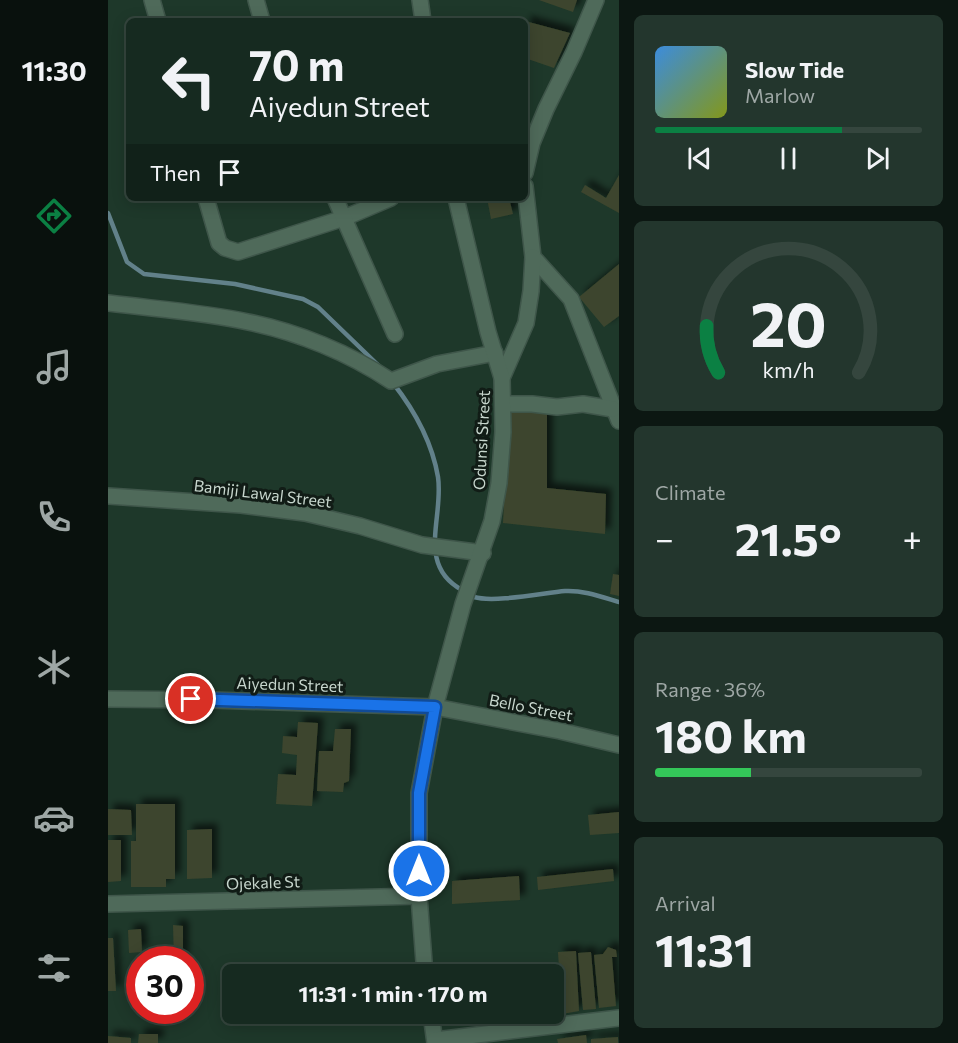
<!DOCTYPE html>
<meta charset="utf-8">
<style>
body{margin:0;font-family:Commissioner,sans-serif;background:#23362d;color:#f1f3f6;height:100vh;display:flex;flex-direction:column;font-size:22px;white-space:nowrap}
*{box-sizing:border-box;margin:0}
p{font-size:20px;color:#9ea7a5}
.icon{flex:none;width:33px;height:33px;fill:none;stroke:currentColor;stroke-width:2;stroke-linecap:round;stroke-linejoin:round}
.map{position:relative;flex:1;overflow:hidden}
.drawer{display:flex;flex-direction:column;gap:15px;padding:15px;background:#0c1712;width:339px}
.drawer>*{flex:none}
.guide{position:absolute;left:18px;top:18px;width:402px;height:183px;border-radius:9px;box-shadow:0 3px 15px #0003,0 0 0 2px #35463e;background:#162a20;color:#f1f3f6;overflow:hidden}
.speed{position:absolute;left:18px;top:946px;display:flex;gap:12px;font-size:30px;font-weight:700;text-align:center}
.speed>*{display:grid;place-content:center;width:78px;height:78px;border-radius:50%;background:#162a20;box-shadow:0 3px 15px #0003,0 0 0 2px #35463e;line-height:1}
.speed .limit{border:9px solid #d22;background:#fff;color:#111}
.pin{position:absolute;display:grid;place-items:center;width:51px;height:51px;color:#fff;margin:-26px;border:3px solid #fff;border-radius:50%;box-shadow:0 2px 6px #0007}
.me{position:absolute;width:66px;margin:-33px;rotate:0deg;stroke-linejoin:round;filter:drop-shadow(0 0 4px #0008)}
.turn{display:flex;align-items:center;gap:21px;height:126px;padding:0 24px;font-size:27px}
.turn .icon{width:78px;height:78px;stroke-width:2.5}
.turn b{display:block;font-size:42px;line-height:51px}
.then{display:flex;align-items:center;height:57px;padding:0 24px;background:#0003;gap:12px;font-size:22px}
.big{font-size:45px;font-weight:700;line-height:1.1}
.drawer .tile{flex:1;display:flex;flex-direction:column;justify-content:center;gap:9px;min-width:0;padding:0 21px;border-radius:9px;background:#23362d}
.drawer .dial{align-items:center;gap:0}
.dial svg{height:156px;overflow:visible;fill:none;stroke:#35463e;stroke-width:7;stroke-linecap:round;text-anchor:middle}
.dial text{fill:#f1f3f6;stroke:none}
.song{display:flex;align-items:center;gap:18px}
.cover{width:72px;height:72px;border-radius:9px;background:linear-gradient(135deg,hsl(210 70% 55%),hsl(70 70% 35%))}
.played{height:6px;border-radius:3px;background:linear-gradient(90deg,#0b8043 70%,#35463e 70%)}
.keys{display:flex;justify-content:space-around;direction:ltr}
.heat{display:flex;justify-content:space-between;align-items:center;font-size:33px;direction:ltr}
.charge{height:9px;border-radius:4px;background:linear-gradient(90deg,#34c759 36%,#35463e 0)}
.trip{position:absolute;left:114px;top:964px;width:342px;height:60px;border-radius:9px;background:#162a20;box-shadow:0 3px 15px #0003,0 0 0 2px #35463e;font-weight:700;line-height:60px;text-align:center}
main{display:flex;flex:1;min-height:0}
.dock{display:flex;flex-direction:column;width:108px;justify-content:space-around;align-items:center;background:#09110d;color:#9ea7a5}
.dock .icon{width:42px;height:42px}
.dock .selected{color:#0b8043}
.dock b{font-size:27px;color:#f1f3f6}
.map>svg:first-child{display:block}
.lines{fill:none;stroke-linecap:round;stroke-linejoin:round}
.stream{stroke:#62818a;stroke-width:4.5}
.building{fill:#3d452d;filter:url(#shadow)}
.minor-casing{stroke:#3f564a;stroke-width:18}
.minor{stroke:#4f6a5a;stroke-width:15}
.route-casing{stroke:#114b97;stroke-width:15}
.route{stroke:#1a73e8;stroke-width:10}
.labels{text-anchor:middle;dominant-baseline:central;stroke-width:6;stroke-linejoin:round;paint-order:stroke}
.street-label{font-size:16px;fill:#c7d6cd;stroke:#111c16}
</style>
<main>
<nav class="dock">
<b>11:30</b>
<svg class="icon selected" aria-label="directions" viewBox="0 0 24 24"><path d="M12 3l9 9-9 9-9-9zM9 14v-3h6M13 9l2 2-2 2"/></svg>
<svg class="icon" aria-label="music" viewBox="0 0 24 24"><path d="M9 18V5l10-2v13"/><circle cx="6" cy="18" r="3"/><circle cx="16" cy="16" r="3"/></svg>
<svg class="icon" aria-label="phone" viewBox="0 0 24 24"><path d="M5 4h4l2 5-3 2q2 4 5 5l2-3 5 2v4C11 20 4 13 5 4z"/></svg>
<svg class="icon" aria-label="climate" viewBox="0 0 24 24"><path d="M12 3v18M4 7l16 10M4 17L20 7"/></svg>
<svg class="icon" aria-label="car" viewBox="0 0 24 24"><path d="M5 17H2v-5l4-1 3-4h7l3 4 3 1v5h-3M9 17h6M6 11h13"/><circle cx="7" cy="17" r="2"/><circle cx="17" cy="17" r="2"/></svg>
<svg class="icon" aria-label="filters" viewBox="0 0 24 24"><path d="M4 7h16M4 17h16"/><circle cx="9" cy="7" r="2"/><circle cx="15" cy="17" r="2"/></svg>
</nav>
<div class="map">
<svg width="511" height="1043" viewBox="0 0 511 1043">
<defs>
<filter id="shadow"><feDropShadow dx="5.5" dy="-5.5" stdDeviation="3" flood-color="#0009"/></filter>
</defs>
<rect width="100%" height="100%" fill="#1e382a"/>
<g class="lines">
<!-- stream -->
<g class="stream">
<polyline points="0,213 19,262 36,274 127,284 195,299 210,307 270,365"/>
<path d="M285,383C307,411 324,442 330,477C336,517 308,565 354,590C358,592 362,596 366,597C386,603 435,593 457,591C475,590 494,597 511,602"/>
</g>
</g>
<!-- building -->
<g class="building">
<polygon points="431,0 469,0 465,12"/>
<polygon points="417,21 462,33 446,68 417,58"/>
<polygon points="511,175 511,213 473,192 477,185 498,198"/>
<polygon points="379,198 401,198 405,214 383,219"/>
<polygon points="511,264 511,316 496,327 471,297"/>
<polygon points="401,409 439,411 439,488 498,494 497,534 395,523"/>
<polygon points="505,574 511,575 511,596 502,594"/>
<polygon points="190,722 210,723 204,806 168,804 170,774 188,775 189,755 174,753 175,736 189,737"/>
<polygon points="227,729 243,729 241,781 236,783 235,792 209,791 211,751 225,751"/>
<polygon points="28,804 67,804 67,879 58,879 58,887 23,887 23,841 28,841"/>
<polygon points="0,809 23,810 24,835 0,835"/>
<polygon points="511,812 511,833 482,835 480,815"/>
<polygon points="104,829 104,878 79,879 79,830"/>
<polygon points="0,840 13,840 13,881 0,882"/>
<polygon points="505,869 506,881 430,890 429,877"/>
<polygon points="411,876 412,900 344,904 344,881"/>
<polygon points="65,925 75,926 75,960 66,960"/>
<polygon points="33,929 34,952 21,953 20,930"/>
<polygon points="0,938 5,938 8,991 0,991"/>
<polygon points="500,947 508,950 509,957 504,957 508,1006 491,1008 486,955 495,954"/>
<polygon points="468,951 471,1011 454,1014 450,952"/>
<polygon points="483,952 488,1009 475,1010 470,953"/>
<polygon points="31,1034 50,1034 50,1043 30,1043"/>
<polygon points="478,1035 479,1043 450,1043 449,1039"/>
<polygon points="0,1036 23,1038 23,1043 0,1043"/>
<polygon points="510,1037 510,1043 483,1043 483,1039"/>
</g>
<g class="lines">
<defs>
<g id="minor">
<polyline points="44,0 50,21"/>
<polyline points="148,0 154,21"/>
<polyline points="312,0 315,21"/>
<polyline points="417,173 424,143 438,109 466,52 488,0"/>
<polyline points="417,186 425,257 463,299 511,421"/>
<polyline points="98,198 111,243 117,248 130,252 236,218 283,198"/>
<polyline points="227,198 287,334"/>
<path d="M0,303C47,309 95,312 140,322C190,332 241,353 283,381L329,364L387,353"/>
<polyline points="394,378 418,323 423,291 425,257"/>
<polyline points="395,404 424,404 449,407 475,404 505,409"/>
<polyline points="0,496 133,505 197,513 252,526 314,545 375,553"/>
<polyline points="0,699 104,700 327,707 452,731 511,745"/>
<polyline points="0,904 311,896"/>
<polyline points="317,975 311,896 311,793 327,707 355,604 384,521 391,483 395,432 394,378 380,332 348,198"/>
<polyline points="323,1014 327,1043"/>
<polyline points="327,1040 511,1018"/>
</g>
</defs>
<!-- minor casing -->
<use href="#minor" class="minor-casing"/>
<!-- minor -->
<use href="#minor" class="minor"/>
</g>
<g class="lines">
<defs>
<polyline id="route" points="83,699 327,707 311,793 311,871"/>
</defs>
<!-- route casing -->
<use href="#route" class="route-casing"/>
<!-- route -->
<use href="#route" class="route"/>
</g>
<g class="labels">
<!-- street labels -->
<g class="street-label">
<text transform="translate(373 440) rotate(-87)">Odunsi Street</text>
<text transform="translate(155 493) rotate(7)">Bamiji Lawal Street</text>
<text transform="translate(182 684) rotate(2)">Aiyedun Street</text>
<text transform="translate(423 707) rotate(11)">Bello Street</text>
<text transform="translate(155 882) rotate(-2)">Ojekale St</text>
</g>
</g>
</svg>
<div class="speed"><div class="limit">30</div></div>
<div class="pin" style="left:83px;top:699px;background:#d93025"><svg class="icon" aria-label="arrive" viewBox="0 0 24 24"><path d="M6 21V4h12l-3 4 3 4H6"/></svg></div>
<svg class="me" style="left:311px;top:871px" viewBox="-20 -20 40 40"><circle r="17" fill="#1a73e8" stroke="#fff" stroke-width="3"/><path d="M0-11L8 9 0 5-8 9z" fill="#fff"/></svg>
<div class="trip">11:31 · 1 min · 170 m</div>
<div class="guide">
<div class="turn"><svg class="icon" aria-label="left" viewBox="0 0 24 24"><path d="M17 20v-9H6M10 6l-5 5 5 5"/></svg><div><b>70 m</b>Aiyedun Street</div></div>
<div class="then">Then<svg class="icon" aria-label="arrive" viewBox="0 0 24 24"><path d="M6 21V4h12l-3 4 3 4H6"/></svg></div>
</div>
</div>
<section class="drawer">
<div class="tile">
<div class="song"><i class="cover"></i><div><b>Slow Tide</b><p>Marlow</p></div></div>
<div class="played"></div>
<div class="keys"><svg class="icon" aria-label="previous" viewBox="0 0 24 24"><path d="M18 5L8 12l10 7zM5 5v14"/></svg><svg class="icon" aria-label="pause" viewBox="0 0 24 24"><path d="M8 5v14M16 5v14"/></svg><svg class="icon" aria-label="next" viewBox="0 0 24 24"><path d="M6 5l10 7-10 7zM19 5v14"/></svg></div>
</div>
<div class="tile dial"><svg viewBox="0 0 100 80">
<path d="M14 69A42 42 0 1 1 86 69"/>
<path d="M14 69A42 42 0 0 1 8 45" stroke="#0b8043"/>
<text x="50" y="56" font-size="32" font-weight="700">20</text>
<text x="50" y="72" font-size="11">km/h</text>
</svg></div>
<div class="tile"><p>Climate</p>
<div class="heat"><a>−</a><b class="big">21.5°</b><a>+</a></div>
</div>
<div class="tile"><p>Range · 36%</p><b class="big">180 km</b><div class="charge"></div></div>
<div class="tile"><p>Arrival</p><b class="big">11:31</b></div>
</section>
</main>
